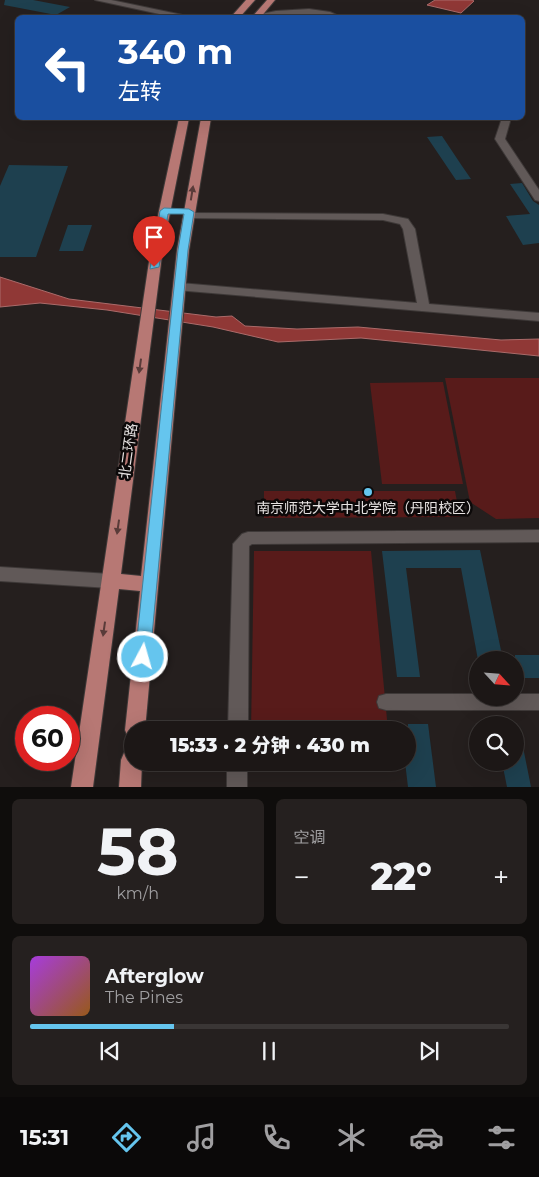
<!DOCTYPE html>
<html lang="zh">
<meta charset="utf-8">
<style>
body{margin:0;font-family:Montserrat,"Noto Sans SC",sans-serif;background:#25201f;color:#f1f3f6;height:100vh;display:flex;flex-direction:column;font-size:19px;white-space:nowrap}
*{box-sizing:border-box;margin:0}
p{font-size:16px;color:#a09fa1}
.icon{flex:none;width:28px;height:28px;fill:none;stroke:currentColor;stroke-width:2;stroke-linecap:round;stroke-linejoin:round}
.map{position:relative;height:787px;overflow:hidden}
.side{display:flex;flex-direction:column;gap:12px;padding:12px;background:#0f0d0c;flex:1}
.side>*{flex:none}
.hud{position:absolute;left:15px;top:15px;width:510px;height:105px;border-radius:8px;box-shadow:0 5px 20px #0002,0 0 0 1px #3a3635;background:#1a4fa0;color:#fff;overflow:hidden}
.needle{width:32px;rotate:116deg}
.buttons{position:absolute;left:469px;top:651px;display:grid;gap:10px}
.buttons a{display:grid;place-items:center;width:55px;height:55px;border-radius:50%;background:#1c1716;box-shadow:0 5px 20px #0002,0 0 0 1px #3a3635;font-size:25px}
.speed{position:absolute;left:15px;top:706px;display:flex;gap:10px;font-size:25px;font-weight:700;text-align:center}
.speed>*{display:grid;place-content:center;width:65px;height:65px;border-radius:50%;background:#1c1716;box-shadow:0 5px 20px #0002,0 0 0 1px #3a3635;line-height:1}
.speed .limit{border:8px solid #d22;background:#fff;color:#111}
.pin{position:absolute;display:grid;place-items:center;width:42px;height:42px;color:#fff;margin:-51px -21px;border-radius:50% 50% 50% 0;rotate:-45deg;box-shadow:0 0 5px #0007}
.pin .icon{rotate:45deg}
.me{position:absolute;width:55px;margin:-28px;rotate:6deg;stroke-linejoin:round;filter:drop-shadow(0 0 4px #0008)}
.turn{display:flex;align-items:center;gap:18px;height:105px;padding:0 20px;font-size:22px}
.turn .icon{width:65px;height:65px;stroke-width:2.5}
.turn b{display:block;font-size:35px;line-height:42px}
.big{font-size:38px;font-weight:800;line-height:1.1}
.side .widget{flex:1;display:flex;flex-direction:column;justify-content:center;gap:8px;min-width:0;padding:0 18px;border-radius:8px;background:#25201f}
.side .dial{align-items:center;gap:0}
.dial b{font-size:65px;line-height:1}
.song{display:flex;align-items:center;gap:15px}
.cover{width:60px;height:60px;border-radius:8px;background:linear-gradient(135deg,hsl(280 70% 55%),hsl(30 70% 35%))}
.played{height:5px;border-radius:2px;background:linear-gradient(90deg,#65c5ee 30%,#3a3635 30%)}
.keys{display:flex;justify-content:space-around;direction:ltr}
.heat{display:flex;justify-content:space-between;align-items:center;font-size:28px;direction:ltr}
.side .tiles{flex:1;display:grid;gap:12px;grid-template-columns:1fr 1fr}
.widget:last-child{grid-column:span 2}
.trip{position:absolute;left:124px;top:721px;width:292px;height:50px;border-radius:25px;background:#1c1716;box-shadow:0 5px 20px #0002,0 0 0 1px #3a3635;font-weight:800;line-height:50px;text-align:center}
.tab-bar{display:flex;height:80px;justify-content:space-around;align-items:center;background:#0b0909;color:#a09fa1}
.tab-bar .icon{width:35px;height:35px}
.tab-bar .active{color:#65c5ee}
.tab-bar b{font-size:22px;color:#f1f3f6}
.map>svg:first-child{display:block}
.green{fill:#581b1a}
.water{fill:#903836;stroke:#aa6b6a}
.building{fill:#1e404f}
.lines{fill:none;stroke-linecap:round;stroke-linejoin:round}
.minor-casing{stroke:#3e3938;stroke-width:2}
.major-casing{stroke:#3e3938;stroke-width:2}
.minor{fill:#615958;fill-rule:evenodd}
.major{fill:#b77874;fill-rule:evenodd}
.oneway{fill:#593b39}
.route{fill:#65c5ee;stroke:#42809b}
.poi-dot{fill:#65c5ee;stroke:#0c0909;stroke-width:2}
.labels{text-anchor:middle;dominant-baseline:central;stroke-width:5;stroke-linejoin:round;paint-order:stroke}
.street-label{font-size:14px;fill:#e7e3e2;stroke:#0c0909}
.poi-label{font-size:14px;fill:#e7e3e2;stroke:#0c0909}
</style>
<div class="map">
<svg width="539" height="787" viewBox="0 0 539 787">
<rect width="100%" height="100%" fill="#251f1e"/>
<!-- green -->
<g class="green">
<polygon points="445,378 539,378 539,518 496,519 470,502"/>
<polygon points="443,382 463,484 382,484 370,383"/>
<polygon points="264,491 455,491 460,517 264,518"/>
<polygon points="254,551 371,551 388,730 251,730"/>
</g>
<!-- water -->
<g class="water">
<polygon points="435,0 472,0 474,1 461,13 427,5"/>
<polygon points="0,277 69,299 216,317 232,316 245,326 297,329 358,327 501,340 539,339 539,356 361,338 278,342 213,327 107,310 40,303 0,307"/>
</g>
<!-- building -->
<g class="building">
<polygon points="5,0 33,0 70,7 56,15 4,5"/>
<polygon points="442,136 462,166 471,179 456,180 427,137"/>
<polygon points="9,165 68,166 36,257 0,257 0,186"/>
<polygon points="522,183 533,201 539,205 539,243 523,245 506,216 530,214 510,184"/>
<polygon points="68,225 92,225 83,251 59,251"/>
<polygon points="480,550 503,660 478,660 461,568 406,568 420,677 397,677 382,551"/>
<rect x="515" y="655" width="24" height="23"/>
<polygon points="408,724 428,724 436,787 408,787 405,762 408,762"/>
<polygon points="515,732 520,732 531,787 507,787 502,762 515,762"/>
</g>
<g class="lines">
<defs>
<g id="minor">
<polygon points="95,0 111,0 197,18 178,18"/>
<polygon points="309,9 330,12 343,18 309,14 263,18 252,16 276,11"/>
<polygon points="502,118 511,118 505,139 539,190 539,201 535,200 495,139"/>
<polygon points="189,213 383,214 408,219 415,229 429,304 539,313 539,321 176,290 174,287 180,283 417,303 403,229 400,224 383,220 185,218 185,214"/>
<polygon points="539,530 539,542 252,544 249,546 248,730 228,730 233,544 242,534 248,532"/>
<polygon points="0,567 110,574 116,576 118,581 116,586 110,588 0,581"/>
<polygon points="386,694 478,694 478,698 515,698 515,694 539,694 539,710 386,710 379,708 377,702 379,696"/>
<rect x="227" y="762" width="20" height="25"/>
</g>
<g id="major">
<polygon points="246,0 255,0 239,18 230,18"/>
<polygon points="267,0 275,0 260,18 251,18"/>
<polygon points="179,118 189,118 163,248 121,574 141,576 177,250 201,118 211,118 189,250 145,730 132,730 132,739 128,737 125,730 140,591 119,589 93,787 71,787 151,248"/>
<polygon points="132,750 132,762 142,762 141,787 119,787 121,760 124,753"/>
</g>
</defs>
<!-- minor casing -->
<use href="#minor" class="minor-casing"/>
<!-- major casing -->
<use href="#major" class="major-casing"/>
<!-- minor -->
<use href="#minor" class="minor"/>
<!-- major -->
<use href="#major" class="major"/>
</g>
<!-- one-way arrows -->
<defs><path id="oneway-solid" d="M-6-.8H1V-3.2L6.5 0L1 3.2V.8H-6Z" transform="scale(1.25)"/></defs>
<g class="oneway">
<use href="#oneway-solid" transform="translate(192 193) rotate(-81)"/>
<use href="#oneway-solid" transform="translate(140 366) rotate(98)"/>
<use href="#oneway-solid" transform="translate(118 527) rotate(98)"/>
<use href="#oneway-solid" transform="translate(104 629) rotate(98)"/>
</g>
<!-- route -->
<polygon class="route" points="164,208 189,209 194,212 188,250 150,657 148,662 143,664 138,662 135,657 178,250 184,214 168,214 159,267 150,269 160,211"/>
<!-- markers -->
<circle class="poi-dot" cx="368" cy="492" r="5"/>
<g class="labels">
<!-- street labels -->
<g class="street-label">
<text transform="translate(128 451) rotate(-82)">北二环路</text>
</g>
<!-- poi labels -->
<g class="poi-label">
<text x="368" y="508">南京师范大学中北学院（丹阳校区）</text>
</g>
</g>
</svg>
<div class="buttons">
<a><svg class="needle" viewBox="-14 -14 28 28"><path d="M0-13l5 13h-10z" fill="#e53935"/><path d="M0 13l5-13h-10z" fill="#a09fa1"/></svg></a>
<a><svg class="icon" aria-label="search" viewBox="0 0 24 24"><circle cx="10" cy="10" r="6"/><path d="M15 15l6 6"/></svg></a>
</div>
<div class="speed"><div class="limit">60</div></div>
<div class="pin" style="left:154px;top:267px;background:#d93025"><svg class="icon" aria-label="arrive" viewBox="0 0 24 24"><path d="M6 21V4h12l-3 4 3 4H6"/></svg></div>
<svg class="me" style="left:143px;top:657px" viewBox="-20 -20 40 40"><circle r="17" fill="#65c5ee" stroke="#fff" stroke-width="3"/><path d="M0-11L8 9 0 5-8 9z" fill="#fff"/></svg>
<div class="trip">15:33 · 2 分钟 · 430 m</div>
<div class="hud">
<div class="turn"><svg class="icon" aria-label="left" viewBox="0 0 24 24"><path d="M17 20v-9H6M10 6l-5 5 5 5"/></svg><div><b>340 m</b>左转</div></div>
</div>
</div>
<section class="side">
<div class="tiles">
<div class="widget dial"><b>58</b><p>km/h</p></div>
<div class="widget"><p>空调</p>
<div class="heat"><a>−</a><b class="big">22°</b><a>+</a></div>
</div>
<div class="widget">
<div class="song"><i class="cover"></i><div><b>Afterglow</b><p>The Pines</p></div></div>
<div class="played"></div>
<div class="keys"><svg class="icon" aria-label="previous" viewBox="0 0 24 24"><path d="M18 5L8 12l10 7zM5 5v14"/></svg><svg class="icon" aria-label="pause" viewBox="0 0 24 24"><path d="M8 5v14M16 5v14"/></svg><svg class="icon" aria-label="next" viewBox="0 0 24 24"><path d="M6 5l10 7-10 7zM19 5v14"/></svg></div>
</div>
</div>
</section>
<nav class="tab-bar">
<b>15:31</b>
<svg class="icon active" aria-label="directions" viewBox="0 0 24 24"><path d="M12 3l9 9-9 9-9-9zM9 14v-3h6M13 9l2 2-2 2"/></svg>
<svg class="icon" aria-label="music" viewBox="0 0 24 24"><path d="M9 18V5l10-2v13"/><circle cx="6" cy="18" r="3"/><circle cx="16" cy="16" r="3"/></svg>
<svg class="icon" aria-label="phone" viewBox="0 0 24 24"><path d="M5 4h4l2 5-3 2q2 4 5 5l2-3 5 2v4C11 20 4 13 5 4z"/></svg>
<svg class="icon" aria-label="climate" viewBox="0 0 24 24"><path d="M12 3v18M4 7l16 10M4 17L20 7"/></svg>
<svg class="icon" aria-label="car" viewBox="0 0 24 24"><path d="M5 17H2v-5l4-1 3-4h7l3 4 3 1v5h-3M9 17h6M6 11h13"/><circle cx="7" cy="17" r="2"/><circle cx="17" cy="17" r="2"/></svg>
<svg class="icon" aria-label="filters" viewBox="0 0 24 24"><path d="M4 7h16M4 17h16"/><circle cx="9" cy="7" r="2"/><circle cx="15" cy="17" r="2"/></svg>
</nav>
